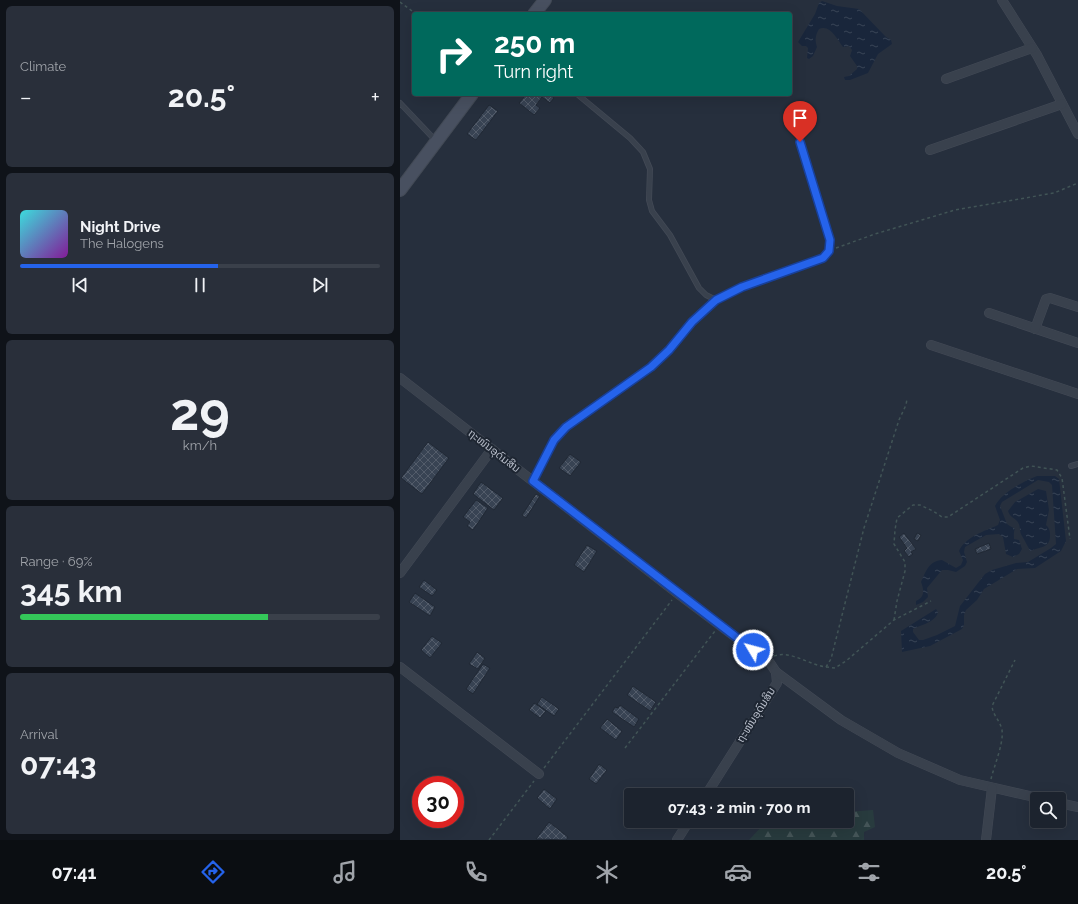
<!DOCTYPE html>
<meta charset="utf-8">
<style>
body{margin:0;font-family:Raleway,"Noto Sans Lao",sans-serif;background:#292f3a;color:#f1f3f6;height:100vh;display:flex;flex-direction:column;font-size:15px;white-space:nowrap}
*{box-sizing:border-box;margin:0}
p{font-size:13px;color:#a0a4aa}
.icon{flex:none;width:22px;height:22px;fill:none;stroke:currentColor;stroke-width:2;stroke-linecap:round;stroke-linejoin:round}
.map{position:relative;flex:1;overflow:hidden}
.sheet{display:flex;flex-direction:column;gap:6px;padding:6px;background:#0f1319;width:400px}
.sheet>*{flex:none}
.guide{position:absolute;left:12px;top:12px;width:380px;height:84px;border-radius:4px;box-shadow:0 4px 16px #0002,0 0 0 1px #3a404a;background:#00695c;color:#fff;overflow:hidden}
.fabs{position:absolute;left:630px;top:792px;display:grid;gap:8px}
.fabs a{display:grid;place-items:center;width:36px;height:36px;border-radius:4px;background:#1c232e;box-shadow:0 4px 16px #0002,0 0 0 1px #3a404a;font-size:20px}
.speed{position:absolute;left:12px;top:776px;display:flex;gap:8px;font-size:20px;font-weight:700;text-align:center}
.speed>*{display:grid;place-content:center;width:52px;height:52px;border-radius:50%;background:#1c232e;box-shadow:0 4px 16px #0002,0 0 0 1px #3a404a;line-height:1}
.speed .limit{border:6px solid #d22;background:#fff;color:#111}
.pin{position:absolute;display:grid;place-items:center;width:34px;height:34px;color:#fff;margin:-41px -17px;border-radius:50% 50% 50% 0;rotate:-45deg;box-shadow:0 0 4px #0007}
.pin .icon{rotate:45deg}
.me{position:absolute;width:44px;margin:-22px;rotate:307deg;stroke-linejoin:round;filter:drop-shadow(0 0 3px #0008)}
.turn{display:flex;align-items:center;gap:14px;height:84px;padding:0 16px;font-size:18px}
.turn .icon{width:52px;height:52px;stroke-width:2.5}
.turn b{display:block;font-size:28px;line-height:34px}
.big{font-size:30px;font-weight:700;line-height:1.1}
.sheet .card{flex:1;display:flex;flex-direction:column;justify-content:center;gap:6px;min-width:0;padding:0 14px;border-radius:6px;background:#292f3a}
.sheet .dial{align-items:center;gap:0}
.dial b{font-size:52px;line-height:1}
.song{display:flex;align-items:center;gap:12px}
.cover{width:48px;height:48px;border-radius:6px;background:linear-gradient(135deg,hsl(180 70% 55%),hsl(290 70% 35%))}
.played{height:4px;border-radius:2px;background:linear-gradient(90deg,#2563eb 55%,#3a404a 55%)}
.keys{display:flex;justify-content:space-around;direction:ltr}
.heat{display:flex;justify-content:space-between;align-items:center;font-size:22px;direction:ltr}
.charge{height:6px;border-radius:3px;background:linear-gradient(90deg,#34c759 69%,#3a404a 0)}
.trip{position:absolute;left:224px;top:788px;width:230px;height:40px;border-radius:4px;background:#1c232e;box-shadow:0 4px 16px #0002,0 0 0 1px #3a404a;font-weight:700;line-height:40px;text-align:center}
.menu{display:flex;height:64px;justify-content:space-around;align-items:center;background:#0b0e12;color:#a0a4aa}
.menu .icon{width:28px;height:28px}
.menu .on{color:#2563eb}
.menu b{font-size:18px;color:#f1f3f6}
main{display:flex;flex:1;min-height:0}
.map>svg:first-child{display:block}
.forest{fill:url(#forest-firs)}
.water{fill:url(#water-ripples)}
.building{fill:url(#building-cross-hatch);stroke:#202834}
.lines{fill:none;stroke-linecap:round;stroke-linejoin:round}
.lane-casing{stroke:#434a56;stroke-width:6}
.street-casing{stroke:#434a56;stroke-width:10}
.secondary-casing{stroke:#434a56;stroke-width:14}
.path{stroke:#415456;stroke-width:1.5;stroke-dasharray:3 3;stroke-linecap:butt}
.lane{stroke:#39414d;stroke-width:4.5}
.street{stroke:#39414d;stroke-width:9}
.secondary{stroke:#485060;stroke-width:12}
.route-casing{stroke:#184099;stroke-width:10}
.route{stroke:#2563eb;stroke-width:7}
.labels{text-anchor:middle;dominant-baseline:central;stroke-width:4;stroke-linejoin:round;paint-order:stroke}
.street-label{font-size:11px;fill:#b6bcc8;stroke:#1e2632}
</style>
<main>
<section class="sheet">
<div class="card"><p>Climate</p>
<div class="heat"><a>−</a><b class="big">20.5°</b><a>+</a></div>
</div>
<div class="card">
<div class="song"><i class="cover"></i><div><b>Night Drive</b><p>The Halogens</p></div></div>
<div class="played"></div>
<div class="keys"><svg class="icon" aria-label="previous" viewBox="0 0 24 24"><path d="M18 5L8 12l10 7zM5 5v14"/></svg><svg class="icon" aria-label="pause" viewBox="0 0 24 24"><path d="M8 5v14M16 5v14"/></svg><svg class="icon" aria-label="next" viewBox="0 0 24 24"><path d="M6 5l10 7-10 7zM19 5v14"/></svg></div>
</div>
<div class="card dial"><b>29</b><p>km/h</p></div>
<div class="card"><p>Range · 69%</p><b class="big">345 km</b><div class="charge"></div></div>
<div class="card"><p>Arrival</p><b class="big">07:43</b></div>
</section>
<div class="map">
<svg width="678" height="840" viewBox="0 0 678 840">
<defs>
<pattern id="forest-firs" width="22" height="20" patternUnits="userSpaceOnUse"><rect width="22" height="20" fill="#283b3e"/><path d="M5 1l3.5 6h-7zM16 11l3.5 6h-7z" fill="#455558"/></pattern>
<pattern id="water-ripples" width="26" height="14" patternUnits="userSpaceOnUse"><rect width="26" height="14" fill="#19263b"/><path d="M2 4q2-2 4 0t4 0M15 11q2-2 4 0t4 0" fill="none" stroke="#384456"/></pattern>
<pattern id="building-cross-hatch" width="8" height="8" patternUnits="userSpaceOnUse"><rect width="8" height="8" fill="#384353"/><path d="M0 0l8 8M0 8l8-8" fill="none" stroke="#535c6a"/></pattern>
</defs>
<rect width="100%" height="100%" fill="#262f3d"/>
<!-- forest -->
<polygon class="forest" points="473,810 475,827 464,832 464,840 349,840 365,823 371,821 447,821 447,812"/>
<!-- water -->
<g class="water">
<path d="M422,1L437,6L459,9L486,37L491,40L492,44L478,54L468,73L450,80H445L444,77L449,76L457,69V66L450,56L452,50L449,46L443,47C437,39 430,24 419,29C415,36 415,40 417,47L413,56L409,59L407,58L408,48L406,46H402L398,42L415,14L419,3Z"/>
<path d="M637,476H655L659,479L666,541L661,551L635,568L617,569L584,589L577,600L566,610L564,615V625L562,629L530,646L502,652L501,631L536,609L538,612C536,622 521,625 513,629V632L519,640H523L537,635L555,626L560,606L585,574L592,570L616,563L628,562L651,548L656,544L652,485L649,482L638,480L602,502L600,506L607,524C619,532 613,524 614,539L619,540L622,549L619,554L613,557L606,554L603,537L599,534L586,535L565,547L564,552L567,562L565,566L556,572L548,570H542L527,588L528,597L523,602L516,605V601C525,597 524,590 521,582C526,571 529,561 542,560L556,568L561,565L563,560L559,551C565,537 585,531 598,525L600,520L595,506C601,493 624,481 637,476Z"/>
<path d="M638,489L646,491L649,510L646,525C649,528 650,530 650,534C651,548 641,547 630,551C627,545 625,541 622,536C619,532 621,525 617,521C613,517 610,517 608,511L615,502Z"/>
</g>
<!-- building -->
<g class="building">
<polygon points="122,94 149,94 154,98 150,103 142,97 136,105 140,108 134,115 119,103 125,96"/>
<polygon points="89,105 98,111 76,140 67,134"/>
<polygon points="28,442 49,458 22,494 1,478"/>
<polygon points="170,454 181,462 170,476 159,468"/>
<polygon points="81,482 103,498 94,510 73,494"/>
<polygon points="136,494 140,496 126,518 122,515"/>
<polygon points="76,500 88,508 73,530 67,526 70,522 63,517"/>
<polygon points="504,533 516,549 511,552 513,554 509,557 504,551 507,548 499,537"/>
<polygon points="517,533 521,535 518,541 514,539"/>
<polygon points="589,543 591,549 577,554 575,549"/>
<polygon points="187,545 197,551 184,572 174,565"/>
<polygon points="24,580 37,590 32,596 19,587"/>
<polygon points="15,593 35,607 30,616 9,602"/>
<polygon points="32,636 42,643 30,658 21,650"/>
<polygon points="77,652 85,658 78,669 69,664"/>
<polygon points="83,664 90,668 73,694 66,689"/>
<polygon points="233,686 256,702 250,711 227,695"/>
<polygon points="142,697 159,709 154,716 137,704"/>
<polygon points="134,703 146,711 140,718 129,710"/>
<polygon points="220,705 239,719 234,727 212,712 215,707 218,708"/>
<polygon points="207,719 222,731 216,740 200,728"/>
<polygon points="199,764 207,770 196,784 189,779"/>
<polygon points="144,789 157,799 150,809 137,798"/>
<polygon points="149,822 168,837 166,840 136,839"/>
</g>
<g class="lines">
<defs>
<g id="lane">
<polyline points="177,94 230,138 243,152 250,169 249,200 252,211 270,235 299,288 306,295 316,300"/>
<polyline points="0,103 36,141"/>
<polyline points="671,466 678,464"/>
<polyline points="133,481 154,440 165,427 251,367 269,350 292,322 316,300 342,287 423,258 429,251 430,240 392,115"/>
</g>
<g id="street">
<polyline points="602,0 637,55 678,134"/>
<polyline points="546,79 632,48"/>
<polyline points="530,150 662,104"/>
<polyline points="589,313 678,343"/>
<polyline points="635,329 646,299 650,298 678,307"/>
<polyline points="531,345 678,394"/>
<polyline points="0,378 277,593 370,663 376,672 377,683 306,795"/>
<polyline points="0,573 92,449"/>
<polyline points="0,667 139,774"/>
<polyline points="376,672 441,720 498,753 560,780 643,799"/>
<polyline points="659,803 678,807"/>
<polyline points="277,840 289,821"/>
<polyline points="586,840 592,788"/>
</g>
<g id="secondary">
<polyline points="134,14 145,0"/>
<polyline points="0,190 72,94"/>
</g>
</defs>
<!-- lane casing -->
<use href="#lane" class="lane-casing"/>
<!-- street casing -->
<use href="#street" class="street-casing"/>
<!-- secondary casing -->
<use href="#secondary" class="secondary-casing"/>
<!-- path -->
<g class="path">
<polyline points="0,2 16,14"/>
<polyline points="436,248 475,234 555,210 654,193 678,183"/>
<polyline points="494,620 497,601 505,571 505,562 494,544 495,530 497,518 513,505 520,505 533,511 542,517 548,517 623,468 631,466 657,470 662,478 670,539"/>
<path d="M374,656C391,650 409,665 426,667L431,659L464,528L499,420L506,405L507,399"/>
<polyline points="426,667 435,668 446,661 494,620 531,601"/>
<polyline points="225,748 315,631"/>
<polyline points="144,768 272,600"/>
<path d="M591,779C594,766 604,743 602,730C600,720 593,716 592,706L615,660"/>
<polyline points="89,840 134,781"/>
</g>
<!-- lane -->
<use href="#lane" class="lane"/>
<!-- street -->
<use href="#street" class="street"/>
<!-- secondary -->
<use href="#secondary" class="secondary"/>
</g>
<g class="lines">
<defs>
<polyline id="route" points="353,650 133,481 154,440 166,427 251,367 269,350 292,322 316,300 342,287 423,258 429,251 430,240 400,142"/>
</defs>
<!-- route casing -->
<use href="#route" class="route-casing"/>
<!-- route -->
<use href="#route" class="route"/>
</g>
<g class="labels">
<!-- street labels -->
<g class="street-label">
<text transform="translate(94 451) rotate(38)">ຖະໜົນອຸດົມສິນ</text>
<text transform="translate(356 715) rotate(-58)">ຖະໜົນອຸດົມສິນ</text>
</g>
</g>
</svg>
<div class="fabs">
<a><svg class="icon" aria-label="search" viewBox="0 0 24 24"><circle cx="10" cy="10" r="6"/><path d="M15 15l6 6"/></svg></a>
</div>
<div class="speed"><div class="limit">30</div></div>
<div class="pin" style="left:400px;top:142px;background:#d93025"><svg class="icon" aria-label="arrive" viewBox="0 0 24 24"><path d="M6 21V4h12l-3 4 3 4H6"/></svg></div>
<svg class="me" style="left:353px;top:650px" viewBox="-20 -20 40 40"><circle r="17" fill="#2563eb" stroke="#fff" stroke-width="3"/><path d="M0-11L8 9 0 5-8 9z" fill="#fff"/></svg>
<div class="trip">07:43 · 2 min · 700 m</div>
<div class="guide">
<div class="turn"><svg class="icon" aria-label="right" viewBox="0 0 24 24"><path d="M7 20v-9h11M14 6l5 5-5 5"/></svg><div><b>250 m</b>Turn right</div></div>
</div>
</div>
</main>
<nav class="menu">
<b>07:41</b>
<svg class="icon on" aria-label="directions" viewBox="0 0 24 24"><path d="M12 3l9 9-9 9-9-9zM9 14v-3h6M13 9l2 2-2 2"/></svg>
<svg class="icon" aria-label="music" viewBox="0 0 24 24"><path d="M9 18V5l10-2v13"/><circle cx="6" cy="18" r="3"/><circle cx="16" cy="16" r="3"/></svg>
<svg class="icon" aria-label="phone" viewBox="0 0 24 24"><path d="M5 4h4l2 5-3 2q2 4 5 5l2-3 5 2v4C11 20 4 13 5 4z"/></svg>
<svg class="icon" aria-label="climate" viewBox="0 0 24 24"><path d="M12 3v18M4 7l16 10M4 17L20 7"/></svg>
<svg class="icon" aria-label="car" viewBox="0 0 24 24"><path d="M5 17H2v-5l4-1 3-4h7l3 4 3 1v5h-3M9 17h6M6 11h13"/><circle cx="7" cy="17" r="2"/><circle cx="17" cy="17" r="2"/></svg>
<svg class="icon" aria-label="filters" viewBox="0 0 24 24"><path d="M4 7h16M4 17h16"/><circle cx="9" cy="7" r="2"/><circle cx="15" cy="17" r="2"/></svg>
<b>20.5°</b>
</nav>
